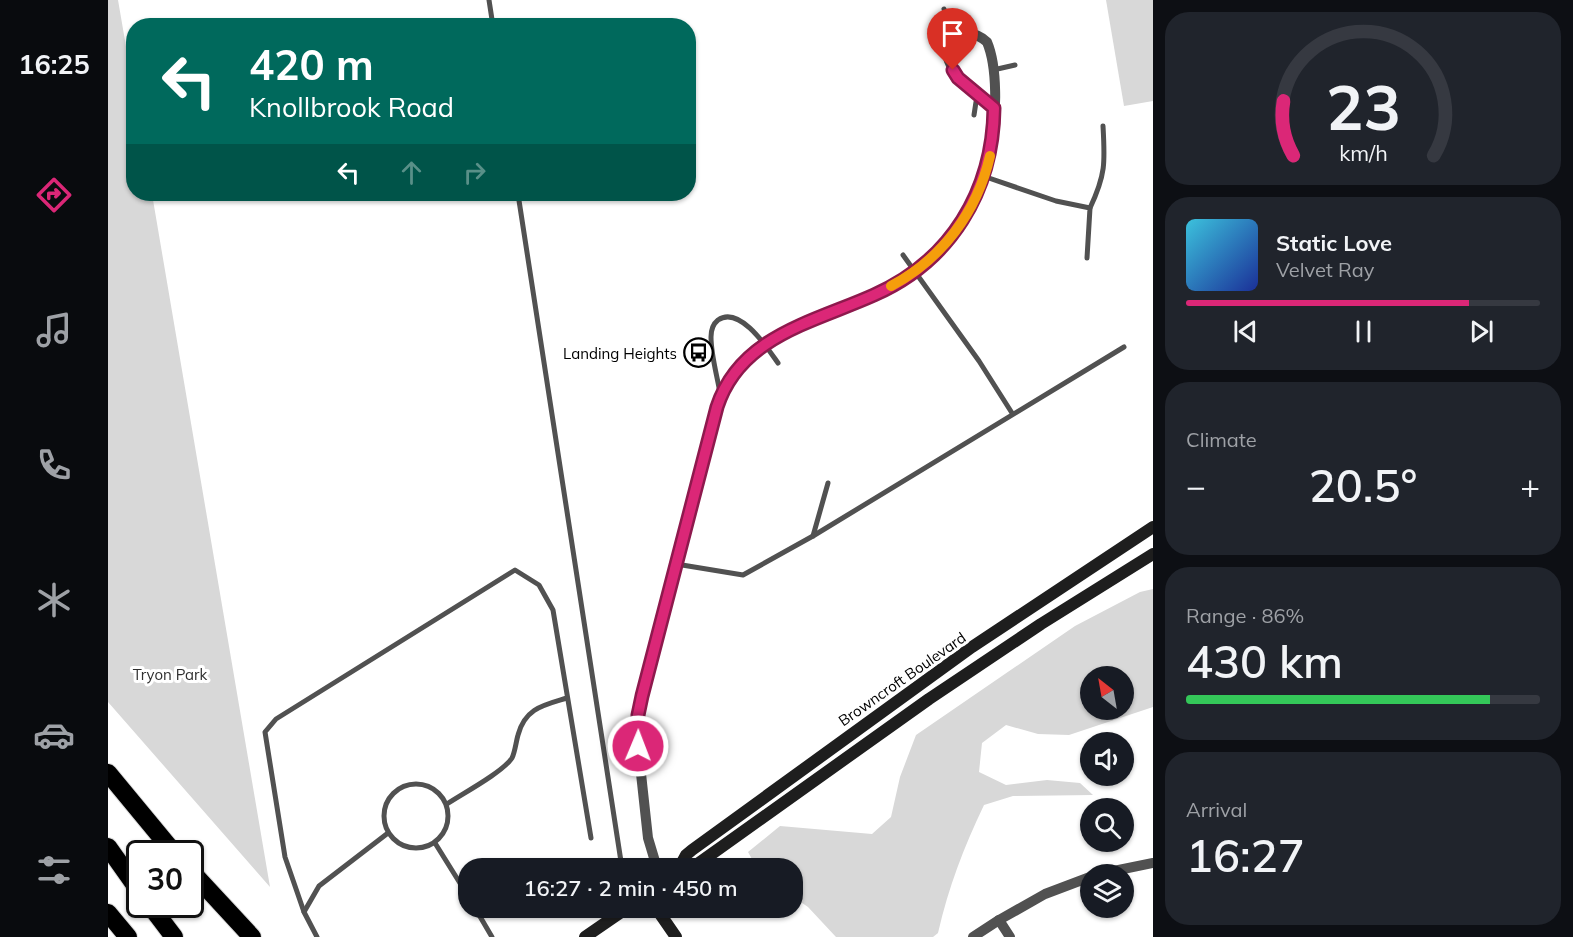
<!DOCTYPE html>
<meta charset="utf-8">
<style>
body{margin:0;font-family:Mulish,sans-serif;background:#20242c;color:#f1f3f6;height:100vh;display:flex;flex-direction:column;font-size:22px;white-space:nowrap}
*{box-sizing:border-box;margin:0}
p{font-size:20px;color:#9ea1a6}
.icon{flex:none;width:33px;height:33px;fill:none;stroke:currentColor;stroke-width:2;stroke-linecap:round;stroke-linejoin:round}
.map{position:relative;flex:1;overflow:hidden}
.details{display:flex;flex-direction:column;gap:12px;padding:12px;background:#0d0f14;width:420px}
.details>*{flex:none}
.top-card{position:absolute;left:18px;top:18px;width:570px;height:183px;border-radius:24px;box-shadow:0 2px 4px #0004;background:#00695c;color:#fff;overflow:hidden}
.needle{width:39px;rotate:329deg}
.tools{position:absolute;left:972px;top:666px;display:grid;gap:12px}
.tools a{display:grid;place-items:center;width:54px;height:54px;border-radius:50%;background:#171b24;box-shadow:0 2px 4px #0004;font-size:30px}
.speed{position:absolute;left:18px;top:840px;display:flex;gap:12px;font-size:30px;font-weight:700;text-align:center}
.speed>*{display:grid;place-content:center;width:78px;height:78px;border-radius:50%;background:#171b24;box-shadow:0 2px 4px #0004;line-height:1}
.speed .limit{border:3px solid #111;border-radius:9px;background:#fff;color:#111}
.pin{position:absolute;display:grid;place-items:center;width:51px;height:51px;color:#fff;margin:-62px -26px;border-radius:50% 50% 50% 0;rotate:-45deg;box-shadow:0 0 6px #0007}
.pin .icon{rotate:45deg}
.me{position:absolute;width:66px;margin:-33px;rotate:1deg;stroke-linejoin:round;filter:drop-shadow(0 0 4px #0008)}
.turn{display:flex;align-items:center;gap:21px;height:126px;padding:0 24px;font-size:27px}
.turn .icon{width:78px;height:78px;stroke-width:2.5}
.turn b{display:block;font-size:42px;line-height:51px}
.lanes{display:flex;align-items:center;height:57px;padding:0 24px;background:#0003;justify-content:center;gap:30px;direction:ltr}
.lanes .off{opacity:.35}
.big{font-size:45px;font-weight:600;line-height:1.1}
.details .widget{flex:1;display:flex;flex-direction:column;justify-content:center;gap:9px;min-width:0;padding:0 21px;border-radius:24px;background:#20242c}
.details .dial{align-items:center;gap:0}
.dial svg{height:156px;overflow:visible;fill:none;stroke:#363941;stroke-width:7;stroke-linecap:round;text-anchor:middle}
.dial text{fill:#f1f3f6;stroke:none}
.song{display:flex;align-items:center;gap:18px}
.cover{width:72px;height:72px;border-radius:9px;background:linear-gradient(135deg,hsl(190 70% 55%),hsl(230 70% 35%))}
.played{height:6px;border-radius:3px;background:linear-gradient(90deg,#db2777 80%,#363941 80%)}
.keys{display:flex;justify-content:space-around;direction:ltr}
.heat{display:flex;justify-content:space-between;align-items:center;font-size:33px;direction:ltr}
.charge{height:9px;border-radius:4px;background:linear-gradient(90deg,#34c759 86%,#363941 0)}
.trip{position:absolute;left:350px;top:858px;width:345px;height:60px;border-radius:24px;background:#171b24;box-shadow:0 2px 4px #0004;font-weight:600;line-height:60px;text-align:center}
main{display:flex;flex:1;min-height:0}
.menu{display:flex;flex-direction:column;width:108px;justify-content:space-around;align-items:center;background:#090b0e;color:#9ea1a6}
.menu .icon{width:42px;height:42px}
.menu .active{color:#db2777}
.menu b{font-size:27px;color:#f1f3f6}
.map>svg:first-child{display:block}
.green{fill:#d8d8d8;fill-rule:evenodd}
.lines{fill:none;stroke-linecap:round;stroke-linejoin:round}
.highway-casing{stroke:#dbdbdb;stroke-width:20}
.lane{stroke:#515151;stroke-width:5}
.street{stroke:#515151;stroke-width:10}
.secondary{stroke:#1e1e1e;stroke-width:12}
.highway{stroke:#000;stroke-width:18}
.route-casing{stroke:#8e194d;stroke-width:15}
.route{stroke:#db2777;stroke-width:10}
.slow{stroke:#f59e0b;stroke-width:10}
.labels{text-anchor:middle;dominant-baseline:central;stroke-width:6;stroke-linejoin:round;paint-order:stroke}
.poi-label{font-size:15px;fill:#000;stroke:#fff;text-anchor:end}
.park-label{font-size:15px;fill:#2f2f2f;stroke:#fff}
.street-label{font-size:15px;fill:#000;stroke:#fff}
</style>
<main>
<nav class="menu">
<b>16:25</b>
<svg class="icon active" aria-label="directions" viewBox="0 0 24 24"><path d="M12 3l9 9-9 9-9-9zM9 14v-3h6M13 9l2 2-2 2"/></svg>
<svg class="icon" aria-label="music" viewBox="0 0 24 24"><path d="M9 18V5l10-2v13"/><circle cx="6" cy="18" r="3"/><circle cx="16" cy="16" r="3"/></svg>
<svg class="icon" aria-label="phone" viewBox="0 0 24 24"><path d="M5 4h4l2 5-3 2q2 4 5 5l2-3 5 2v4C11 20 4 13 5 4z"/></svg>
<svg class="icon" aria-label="climate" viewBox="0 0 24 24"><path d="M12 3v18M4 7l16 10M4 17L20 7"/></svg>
<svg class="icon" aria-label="car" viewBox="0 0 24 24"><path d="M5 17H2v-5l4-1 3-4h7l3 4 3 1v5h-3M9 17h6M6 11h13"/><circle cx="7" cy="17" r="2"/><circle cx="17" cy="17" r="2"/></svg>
<svg class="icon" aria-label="filters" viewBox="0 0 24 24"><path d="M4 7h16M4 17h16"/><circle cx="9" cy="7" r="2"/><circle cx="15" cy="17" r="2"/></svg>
</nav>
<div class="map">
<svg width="1045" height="937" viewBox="0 0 1045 937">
<rect width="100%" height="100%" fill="#fff"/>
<!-- green -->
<g class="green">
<polygon points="0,0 10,0 25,87 26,194 44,194 162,887 0,702"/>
<polygon points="998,0 1045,0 1045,101 1016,106"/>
<path d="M1045,589V707L961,735L930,734L898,725L874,743L871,772L898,785L939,780L972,783L985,795L905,796L876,805C855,849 841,886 830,933L825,937H728L700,907L684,896V868H649L640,852L672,826L764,834L783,817L792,777L808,735L967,626L1032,592ZM982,676H1016V710H982Z"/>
</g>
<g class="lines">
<defs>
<g id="highway">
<polyline points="0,773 67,854"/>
<polyline points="0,847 32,892"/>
<polyline points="82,870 144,937"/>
<polyline points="41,904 66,937"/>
<polyline points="0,913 20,937"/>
</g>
</defs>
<!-- highway casing -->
<use href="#highway" class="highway-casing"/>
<!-- lane -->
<g class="lane">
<polyline points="381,0 385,26"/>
<polyline points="836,9 850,37"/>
<polyline points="885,70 907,65"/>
<polyline points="866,115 868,102 872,98"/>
<polyline points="875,176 948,201 982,208 979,258"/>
<polyline points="410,194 514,868"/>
<path d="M982,208C998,174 997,162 995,126"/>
<polyline points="795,255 871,361 904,413"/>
<path d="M612,393C609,375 603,355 603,337C603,330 605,324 610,320C632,305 660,349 670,363"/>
<polyline points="705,536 720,483"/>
<polyline points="568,564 635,575 705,536 1016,347"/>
<circle cx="308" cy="816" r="32"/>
<path d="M339,804C354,794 395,772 404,758C407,752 408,742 410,735C417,708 436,705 459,698"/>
<polyline points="327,843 360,896"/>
<polyline points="367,908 384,937"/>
<polyline points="196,912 177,857 157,732 168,719 407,570 431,585 445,610 483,838"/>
<polyline points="209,937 196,912 211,886 280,833"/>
</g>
<!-- street -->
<g class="street">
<path d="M549,868L540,838L530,746L531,707L613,395C624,375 637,356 656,343C671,334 689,328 706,321C769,294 826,274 860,209C872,188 881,165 884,141C888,114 890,68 879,42C862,27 846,33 839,54C844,79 868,92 886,108"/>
<polyline points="991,874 1045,863"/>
<polyline points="891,920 902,937"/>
<polyline points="865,937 891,920 937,894 982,877"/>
</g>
<!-- secondary -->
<g class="secondary">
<polyline points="571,868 578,855 584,850 864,647 1045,527"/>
<polyline points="584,868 821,699 933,624 1045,554"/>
<polyline points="548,908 568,937"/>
<polyline points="477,937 519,908"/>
</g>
<!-- highway -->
<use href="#highway" class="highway"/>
</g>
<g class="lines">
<defs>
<path id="route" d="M530,746V715L534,696L609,407C632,336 706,322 766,295C843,261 885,191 886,108L850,78L845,70"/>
</defs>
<!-- route casing -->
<use href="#route" class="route-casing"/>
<!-- route -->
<use href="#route" class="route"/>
<!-- slow -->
<path class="slow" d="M783,286C834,259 869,212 882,156"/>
</g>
<!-- icons -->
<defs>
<symbol id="bus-ring" viewBox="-11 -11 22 22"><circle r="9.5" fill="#fff" stroke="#000" stroke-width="1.5"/><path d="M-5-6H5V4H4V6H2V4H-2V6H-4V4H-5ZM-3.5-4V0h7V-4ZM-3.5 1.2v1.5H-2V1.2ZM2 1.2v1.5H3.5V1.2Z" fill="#000"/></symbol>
</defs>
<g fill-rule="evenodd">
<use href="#bus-ring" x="574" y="336" width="33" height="33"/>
</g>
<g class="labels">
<!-- poi labels -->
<g class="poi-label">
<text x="569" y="353">Landing Heights</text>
</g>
<!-- park labels -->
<g class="park-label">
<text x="62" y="674">Tryon Park</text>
</g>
<!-- street labels -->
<g class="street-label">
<text transform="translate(794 679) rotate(-35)">Browncroft Boulevard</text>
</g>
</g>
</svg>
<div class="tools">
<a><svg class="needle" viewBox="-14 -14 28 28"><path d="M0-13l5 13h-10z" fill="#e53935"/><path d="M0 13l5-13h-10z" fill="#9ea1a6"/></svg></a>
<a><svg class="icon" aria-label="sound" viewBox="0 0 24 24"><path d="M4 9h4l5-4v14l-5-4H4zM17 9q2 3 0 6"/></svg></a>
<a><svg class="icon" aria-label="search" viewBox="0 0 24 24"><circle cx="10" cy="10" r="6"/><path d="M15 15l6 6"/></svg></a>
<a><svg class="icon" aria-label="layers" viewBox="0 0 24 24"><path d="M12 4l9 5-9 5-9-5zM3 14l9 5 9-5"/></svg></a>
</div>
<div class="speed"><div class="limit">30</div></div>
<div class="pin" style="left:845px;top:70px;background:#d93025"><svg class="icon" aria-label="arrive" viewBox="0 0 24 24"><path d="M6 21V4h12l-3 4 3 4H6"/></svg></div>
<svg class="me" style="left:530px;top:746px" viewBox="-20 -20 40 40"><circle r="17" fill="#db2777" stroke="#fff" stroke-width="3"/><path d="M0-11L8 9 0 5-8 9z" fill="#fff"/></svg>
<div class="trip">16:27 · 2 min · 450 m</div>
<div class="top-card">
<div class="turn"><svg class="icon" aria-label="left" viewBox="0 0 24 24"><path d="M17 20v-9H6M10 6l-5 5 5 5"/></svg><div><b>420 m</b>Knollbrook Road</div></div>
<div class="lanes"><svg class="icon" aria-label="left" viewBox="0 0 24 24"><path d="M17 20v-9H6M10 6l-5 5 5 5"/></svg><svg class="icon off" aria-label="ahead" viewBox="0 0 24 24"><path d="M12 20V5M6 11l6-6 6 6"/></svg><svg class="icon off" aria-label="right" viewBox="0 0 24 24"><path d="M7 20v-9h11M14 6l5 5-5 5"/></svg></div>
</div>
</div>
<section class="details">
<div class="widget dial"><svg viewBox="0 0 100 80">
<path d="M14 69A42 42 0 1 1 86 69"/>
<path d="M14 69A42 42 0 0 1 9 41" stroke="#db2777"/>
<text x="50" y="56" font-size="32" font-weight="700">23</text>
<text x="50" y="72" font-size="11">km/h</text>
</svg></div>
<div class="widget">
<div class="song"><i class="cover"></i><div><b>Static Love</b><p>Velvet Ray</p></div></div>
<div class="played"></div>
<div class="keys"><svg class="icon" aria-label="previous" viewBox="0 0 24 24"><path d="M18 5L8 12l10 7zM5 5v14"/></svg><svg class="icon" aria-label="pause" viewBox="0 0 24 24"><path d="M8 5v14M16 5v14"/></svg><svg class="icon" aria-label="next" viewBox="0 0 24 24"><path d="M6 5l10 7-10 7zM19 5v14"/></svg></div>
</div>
<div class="widget"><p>Climate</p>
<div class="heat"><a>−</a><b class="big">20.5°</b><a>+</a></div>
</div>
<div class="widget"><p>Range · 86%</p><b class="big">430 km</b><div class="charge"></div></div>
<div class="widget"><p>Arrival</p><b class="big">16:27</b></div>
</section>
</main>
